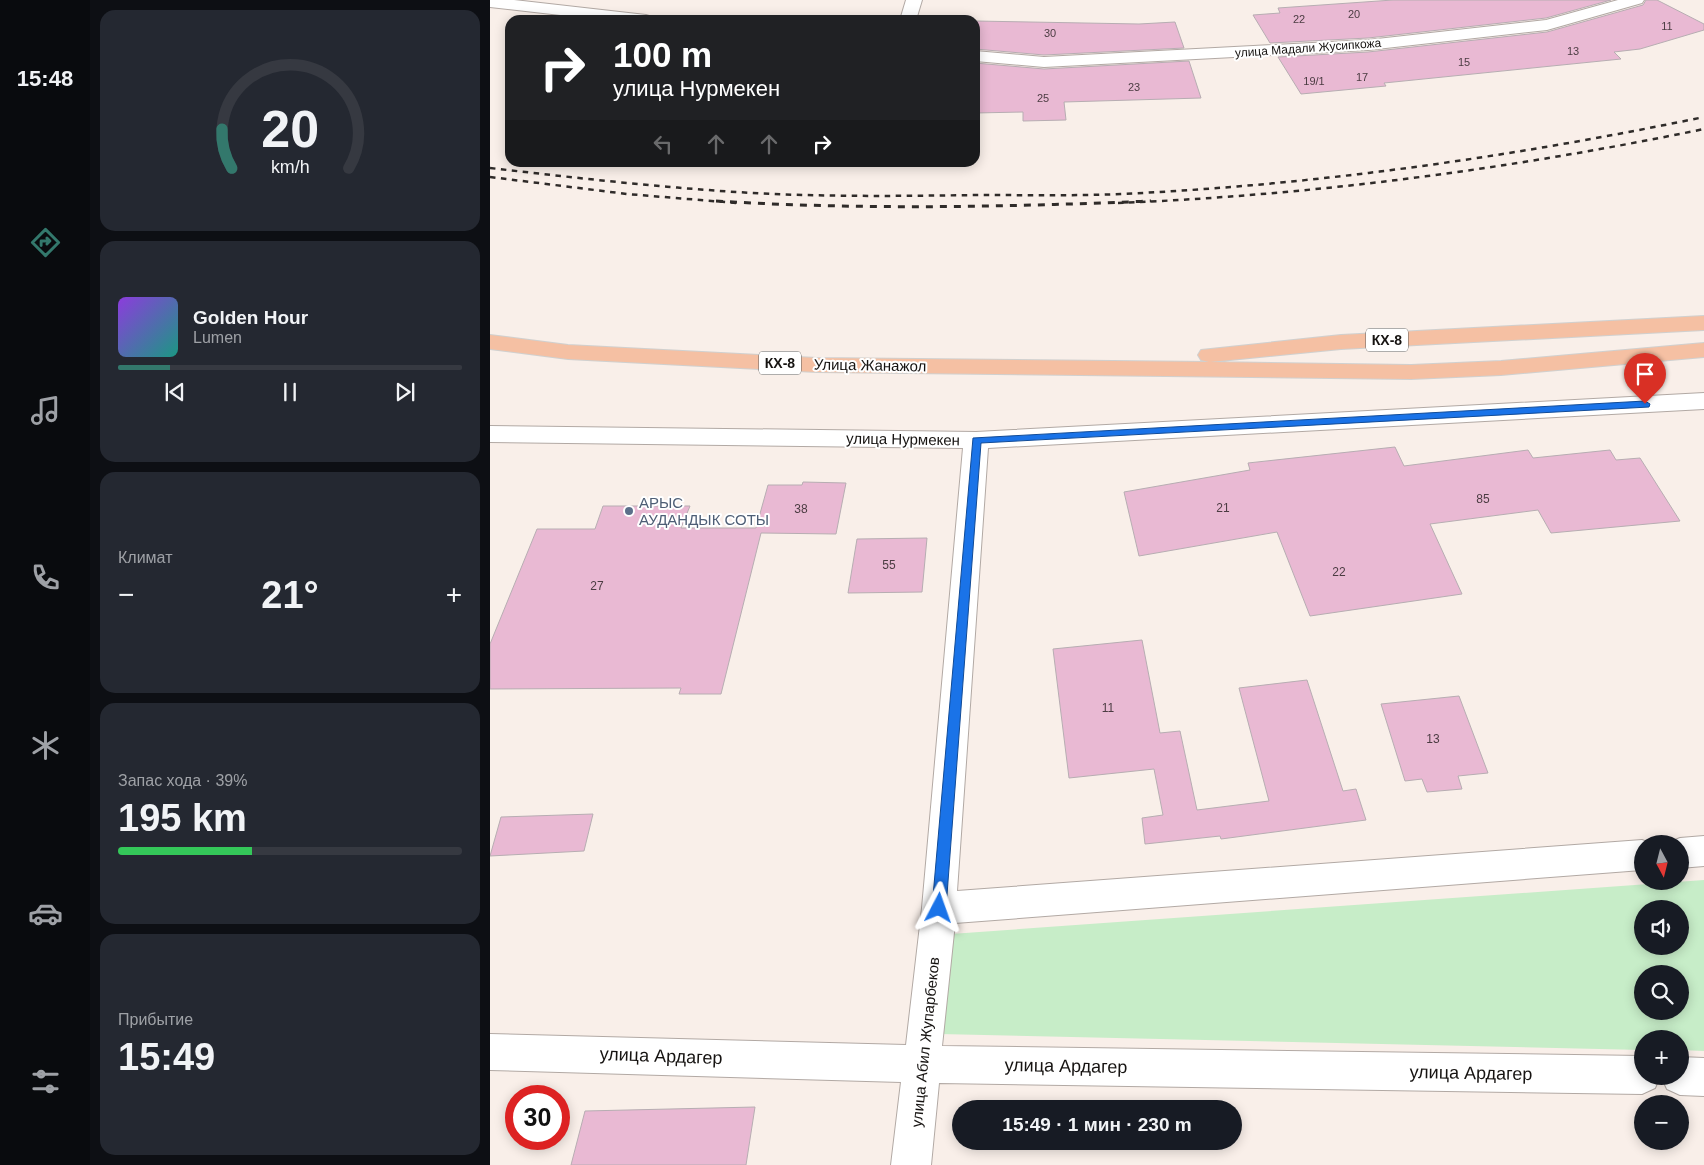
<!DOCTYPE html>
<html lang="ru">
<meta charset="utf-8">
<style>
body{margin:0;font-family:Helvetica,sans-serif;background:#242831;color:#f1f3f6;height:100vh;display:flex;flex-direction:column;font-size:19px;white-space:nowrap}
*{box-sizing:border-box;margin:0}
p{font-size:16px;color:#9ea1a6}
.icon{flex:none;width:28px;height:28px;fill:none;stroke:currentColor;stroke-width:2;stroke-linecap:round;stroke-linejoin:round}
.map{position:relative;flex:1;overflow:hidden}
.side{display:flex;flex-direction:column;gap:10px;padding:10px;background:#0d0f14;width:400px}
.side>*{flex:none}
.guide{position:absolute;left:15px;top:15px;width:475px;height:152px;border-radius:15px;box-shadow:0 2px 12px #0003;background:#202124;color:#fff;overflow:hidden}
.needle{width:32px;rotate:173deg}
.tools{position:absolute;left:1144px;top:835px;display:grid;gap:10px}
.tools a{display:grid;place-items:center;width:55px;height:55px;border-radius:50%;background:#171b24;box-shadow:0 2px 12px #0003;font-size:25px}
.speed{position:absolute;left:15px;top:1085px;display:flex;gap:10px;font-size:25px;font-weight:700;text-align:center}
.speed>*{display:grid;place-content:center;width:65px;height:65px;border-radius:50%;background:#171b24;box-shadow:0 2px 12px #0003;line-height:1}
.speed .limit{border:8px solid #d22;background:#fff;color:#111}
.pin{position:absolute;display:grid;place-items:center;width:42px;height:42px;color:#fff;margin:-51px -21px;border-radius:50% 50% 50% 0;rotate:-45deg;box-shadow:0 0 5px #0007}
.pin .icon{rotate:45deg}
.me{position:absolute;width:55px;margin:-28px;rotate:4deg;stroke-linejoin:round;filter:drop-shadow(0 0 4px #0008)}
.turn{display:flex;align-items:center;gap:18px;height:105px;padding:0 25px;font-size:22px}
.turn .icon{width:65px;height:65px;stroke-width:2.5}
.turn b{display:block;font-size:35px;line-height:42px}
.lanes{display:flex;align-items:center;height:48px;padding:0 25px;background:#0003;justify-content:center;gap:25px;direction:ltr}
.lanes .off{opacity:.35}
.big{font-size:38px;font-weight:600;line-height:1.1}
.side .widget{flex:1;display:flex;flex-direction:column;justify-content:center;gap:8px;min-width:0;padding:0 18px;border-radius:15px;background:#242831}
.side .dial{align-items:center;gap:0}
.dial svg{height:130px;overflow:visible;fill:none;stroke:#363941;stroke-width:7;stroke-linecap:round;text-anchor:middle}
.dial text{fill:#f1f3f6;stroke:none}
.song{display:flex;align-items:center;gap:15px}
.cover{width:60px;height:60px;border-radius:8px;background:linear-gradient(135deg,hsl(270 70% 55%),hsl(170 70% 35%))}
.played{height:5px;border-radius:2px;background:linear-gradient(90deg,#33786c 15%,#363941 15%)}
.keys{display:flex;justify-content:space-around;direction:ltr}
.heat{display:flex;justify-content:space-between;align-items:center;font-size:28px;direction:ltr}
.charge{height:8px;border-radius:4px;background:linear-gradient(90deg,#34c759 39%,#363941 0)}
.trip{position:absolute;left:462px;top:1100px;width:290px;height:50px;border-radius:25px;background:#171b24;box-shadow:0 2px 12px #0003;font-weight:600;line-height:50px;text-align:center}
main{display:flex;flex:1;min-height:0}
.menu{display:flex;flex-direction:column;width:90px;justify-content:space-around;align-items:center;background:#090b0e;color:#9ea1a6}
.menu .icon{width:35px;height:35px}
.menu .current{color:#33786c}
.menu b{font-size:22px;color:#f1f3f6}
.map>svg:first-child{display:block}
.green{fill:#c7edc8;fill-rule:evenodd}
.building{fill:#e9b9d3;stroke:#b7adb2}
.lines{fill:none;stroke-linecap:round;stroke-linejoin:round}
.street-casing{stroke:#b2a9a4;stroke-width:2}
.primary-casing{stroke:#d0d0cf;stroke-width:2}
.street{fill:#fff;fill-rule:evenodd}
.primary{fill:#f5c0a3;fill-rule:evenodd}
.rail-far1{stroke:#2f2b29;stroke-width:2.5;stroke-dasharray:5.5 5.5;stroke-linecap:butt}
.rail{stroke:#2f2b29;stroke-width:3;stroke-dasharray:7 7;stroke-linecap:butt}
.route{fill:#1a73e8;stroke:#114b97}
.service-dot{fill:#5c6f8a;stroke:#fff;stroke-width:2}
.labels{text-anchor:middle;dominant-baseline:central;stroke-width:4;stroke-linejoin:round;paint-order:stroke}
.far-number-label{font-size:11px;fill:#4b3c42}
.far-street-label{font-size:12px;fill:#161311;stroke:#fff}
.number-label{font-size:12px;fill:#4b3c42}
.shield{fill:#fff;stroke:#5c5a58;stroke-width:1}
.shield-label{font-size:14px;font-weight:bold;fill:#161311}
.street-label{font-size:15px;fill:#161311;stroke:#fff}
.service-label{font-size:15px;fill:#4e5e75;stroke:#fff;text-anchor:start}
.near-street-label{font-size:18px;fill:#161311;stroke:#fff}
</style>
<main>
<nav class="menu">
<b>15:48</b>
<svg class="icon current" aria-label="directions" viewBox="0 0 24 24"><path d="M12 3l9 9-9 9-9-9zM9 14v-3h6M13 9l2 2-2 2"/></svg>
<svg class="icon" aria-label="music" viewBox="0 0 24 24"><path d="M9 18V5l10-2v13"/><circle cx="6" cy="18" r="3"/><circle cx="16" cy="16" r="3"/></svg>
<svg class="icon" aria-label="phone" viewBox="0 0 24 24"><path d="M5 4h4l2 5-3 2q2 4 5 5l2-3 5 2v4C11 20 4 13 5 4z"/></svg>
<svg class="icon" aria-label="climate" viewBox="0 0 24 24"><path d="M12 3v18M4 7l16 10M4 17L20 7"/></svg>
<svg class="icon" aria-label="car" viewBox="0 0 24 24"><path d="M5 17H2v-5l4-1 3-4h7l3 4 3 1v5h-3M9 17h6M6 11h13"/><circle cx="7" cy="17" r="2"/><circle cx="17" cy="17" r="2"/></svg>
<svg class="icon" aria-label="filters" viewBox="0 0 24 24"><path d="M4 7h16M4 17h16"/><circle cx="9" cy="7" r="2"/><circle cx="15" cy="17" r="2"/></svg>
</nav>
<section class="side">
<div class="widget dial"><svg viewBox="0 0 100 80">
<path d="M14 69A42 42 0 1 1 86 69"/>
<path d="M14 69A42 42 0 0 1 8 45" stroke="#33786c"/>
<text x="50" y="56" font-size="32" font-weight="700">20</text>
<text x="50" y="72" font-size="11">km/h</text>
</svg></div>
<div class="widget">
<div class="song"><i class="cover"></i><div><b>Golden Hour</b><p>Lumen</p></div></div>
<div class="played"></div>
<div class="keys"><svg class="icon" aria-label="previous" viewBox="0 0 24 24"><path d="M18 5L8 12l10 7zM5 5v14"/></svg><svg class="icon" aria-label="pause" viewBox="0 0 24 24"><path d="M8 5v14M16 5v14"/></svg><svg class="icon" aria-label="next" viewBox="0 0 24 24"><path d="M6 5l10 7-10 7zM19 5v14"/></svg></div>
</div>
<div class="widget"><p>Климат</p>
<div class="heat"><a>−</a><b class="big">21°</b><a>+</a></div>
</div>
<div class="widget"><p>Запас хода · 39%</p><b class="big">195 km</b><div class="charge"></div></div>
<div class="widget"><p>Прибытие</p><b class="big">15:49</b></div>
</section>
<div class="map">
<svg width="1214" height="1165" viewBox="0 0 1214 1165">
<rect width="100%" height="100%" fill="#f9efe9"/>
<!-- green -->
<path class="green" d="M1214,880V1051L1190,1050V1039H1152V1050L449,1034L461,934ZM1152,909H1190V946H1152ZM1152,974H1190V1011H1152Z"/>
<!-- building -->
<g class="building">
<polygon points="903,0 1121,0 1056,18 878,38 780,43 763,15 790,13 788,8"/>
<polygon points="1156,0 1167,0 1214,24 1214,30 1150,49 1124,52 1131,59 894,83 896,86 811,94 788,57 878,52 1057,32 1153,5"/>
<polygon points="485,21 649,24 685,22 694,48 554,55 485,49"/>
<polygon points="699,61 711,98 574,102 576,120 533,121 533,112 485,113 485,63 554,69"/>
<polygon points="905,447 914,466 1038,450 1043,458 1120,450 1126,460 1150,458 1190,521 1061,533 1048,510 940,524 972,594 820,616 787,532 649,556 634,492 760,470 758,463"/>
<polygon points="313,482 356,483 346,534 271,533 231,694 189,694 191,688 0,689 0,644 47,529 105,529 113,506 200,506 191,528 266,528 278,485 312,485"/>
<polygon points="437,538 432,592 358,593 367,539"/>
<polygon points="652,640 670,733 690,731 707,810 779,801 749,688 817,680 853,791 866,789 876,820 731,839 730,836 655,844 652,818 673,815 664,769 579,778 563,649"/>
<polygon points="969,696 998,773 968,776 972,789 937,792 932,779 915,781 891,704"/>
<polygon points="103,814 94,851 0,856 11,817"/>
<polygon points="265,1107 256,1165 81,1165 95,1111"/>
</g>
<g class="lines">
<defs>
<g id="street">
<polygon points="0,0 24,0 156,15 162,17 164,20 114,20 0,7"/>
<polygon points="416,0 432,0 426,20 410,20"/>
<polygon points="1128,0 1154,0 1152,3 1057,30 878,50 554,67 485,61 485,51 554,57 878,40 1056,20"/>
<polygon points="1214,393 1214,409 498,448 467,891 1152,840 1162,844 1152,844 1152,870 465,923 452,1046 1152,1056 1152,1076 1170,1076 1165,1088 1152,1094 449,1083 441,1165 401,1165 411,1082 0,1070 0,1034 416,1045 432,908 473,448 0,442 0,426 486,432"/>
<polygon points="1214,836 1214,866 1190,868 1190,844 1178,843 1190,838"/>
<polygon points="1190,1057 1214,1058 1214,1096 1190,1095 1177,1089 1171,1076 1190,1076"/>
</g>
<polygon id="primary" points="1214,316 1214,330 851,349 720,362 921,365 1011,361 1214,343 1214,357 1011,375 921,379 327,372 78,359 0,349 0,335 78,345 327,358 719,362 711,360 708,355 711,350 851,335"/>
</defs>
<!-- street casing -->
<use href="#street" class="street-casing"/>
<!-- primary casing -->
<use href="#primary" class="primary-casing"/>
<!-- street -->
<use href="#street" class="street"/>
<!-- primary -->
<use href="#primary" class="primary"/>
<!-- rail-far1 -->
<g class="rail-far1">
<path d="M0,168C87,178 175,188 263,193C338,197 414,196 490,195C537,195 584,196 631,194C827,185 1021,157 1214,117"/>
<polyline points="0,177 137,194 247,203"/>
<path d="M628,203C826,195 1020,169 1214,129"/>
</g>
<!-- rail -->
<path class="rail" d="M226,201C371,210 516,207 661,201"/>
</g>
<!-- route -->
<polygon class="route" points="1155,401 1160,404 1159,407 491,443 456,908 454,912 449,914 444,912 442,908 483,438"/>
<!-- markers -->
<circle class="service-dot" cx="139" cy="511" r="5"/>
<g class="labels">
<!-- far-number labels -->
<g class="far-number-label">
<text x="864" y="14">20</text>
<text x="809" y="19">22</text>
<text x="1177" y="26">11</text>
<text x="560" y="33">30</text>
<text x="1083" y="51">13</text>
<text x="974" y="62">15</text>
<text x="872" y="77">17</text>
<text x="824" y="81">19/1</text>
<text x="644" y="87">23</text>
<text x="553" y="98">25</text>
</g>
<!-- far-street labels -->
<g class="far-street-label">
<text transform="translate(818 48) rotate(-4)">улица Мадали Жусипкожа</text>
</g>
<!-- number labels -->
<g class="number-label">
<text x="993" y="499">85</text>
<text x="733" y="508">21</text>
<text x="311" y="509">38</text>
<text x="399" y="565">55</text>
<text x="849" y="572">22</text>
<text x="107" y="586">27</text>
<text x="618" y="708">11</text>
<text x="943" y="739">13</text>
</g>
<!-- shield labels -->
<g class="shield">
<rect x="876" y="328.5" width="42" height="23" rx="4"/>
<rect x="269" y="351.5" width="42" height="23" rx="4"/>
</g>
<g class="shield-label">
<text x="897" y="340">КХ-8</text>
<text x="290" y="363">КХ-8</text>
</g>
<!-- street labels -->
<g class="street-label">
<text transform="translate(380 365) rotate(1)">Улица Жанажол</text>
<text transform="translate(413 439) rotate(1)">улица Нурмекен</text>
<text transform="translate(435 1042) rotate(-84)">улица Абил Жупарбеков</text>
</g>
<!-- service labels -->
<g class="service-label">
<text x="149" y="502">АРЫС<tspan x="149" dy="17">АУДАНДЫК СОТЫ</tspan></text>
</g>
<!-- near-street labels -->
<g class="near-street-label">
<text transform="translate(171 1056) rotate(2)">улица Ардагер</text>
<text transform="translate(576 1066) rotate(1)">улица Ардагер</text>
<text transform="translate(981 1073) rotate(1)">улица Ардагер</text>
</g>
</g>
</svg>
<div class="tools">
<a><svg class="needle" viewBox="-14 -14 28 28"><path d="M0-13l5 13h-10z" fill="#e53935"/><path d="M0 13l5-13h-10z" fill="#9ea1a6"/></svg></a>
<a><svg class="icon" aria-label="sound" viewBox="0 0 24 24"><path d="M4 9h4l5-4v14l-5-4H4zM17 9q2 3 0 6"/></svg></a>
<a><svg class="icon" aria-label="search" viewBox="0 0 24 24"><circle cx="10" cy="10" r="6"/><path d="M15 15l6 6"/></svg></a>
<a>+</a>
<a>−</a>
</div>
<div class="speed"><div class="limit">30</div></div>
<div class="pin" style="left:1155px;top:404px;background:#d93025"><svg class="icon" aria-label="arrive" viewBox="0 0 24 24"><path d="M6 21V4h12l-3 4 3 4H6"/></svg></div>
<svg class="me" style="left:449px;top:908px" viewBox="-20 -20 40 40"><path d="M0-17L14 15 0 8-14 15z" fill="#1a73e8" stroke="#fff" stroke-width="4"/></svg>
<div class="trip">15:49 · 1 мин · 230 m</div>
<div class="guide">
<div class="turn"><svg class="icon" aria-label="right" viewBox="0 0 24 24"><path d="M7 20v-9h11M14 6l5 5-5 5"/></svg><div><b>100 m</b>улица Нурмекен</div></div>
<div class="lanes"><svg class="icon off" aria-label="left" viewBox="0 0 24 24"><path d="M17 20v-9H6M10 6l-5 5 5 5"/></svg><svg class="icon off" aria-label="ahead" viewBox="0 0 24 24"><path d="M12 20V5M6 11l6-6 6 6"/></svg><svg class="icon off" aria-label="ahead" viewBox="0 0 24 24"><path d="M12 20V5M6 11l6-6 6 6"/></svg><svg class="icon" aria-label="right" viewBox="0 0 24 24"><path d="M7 20v-9h11M14 6l5 5-5 5"/></svg></div>
</div>
</div>
</main>
